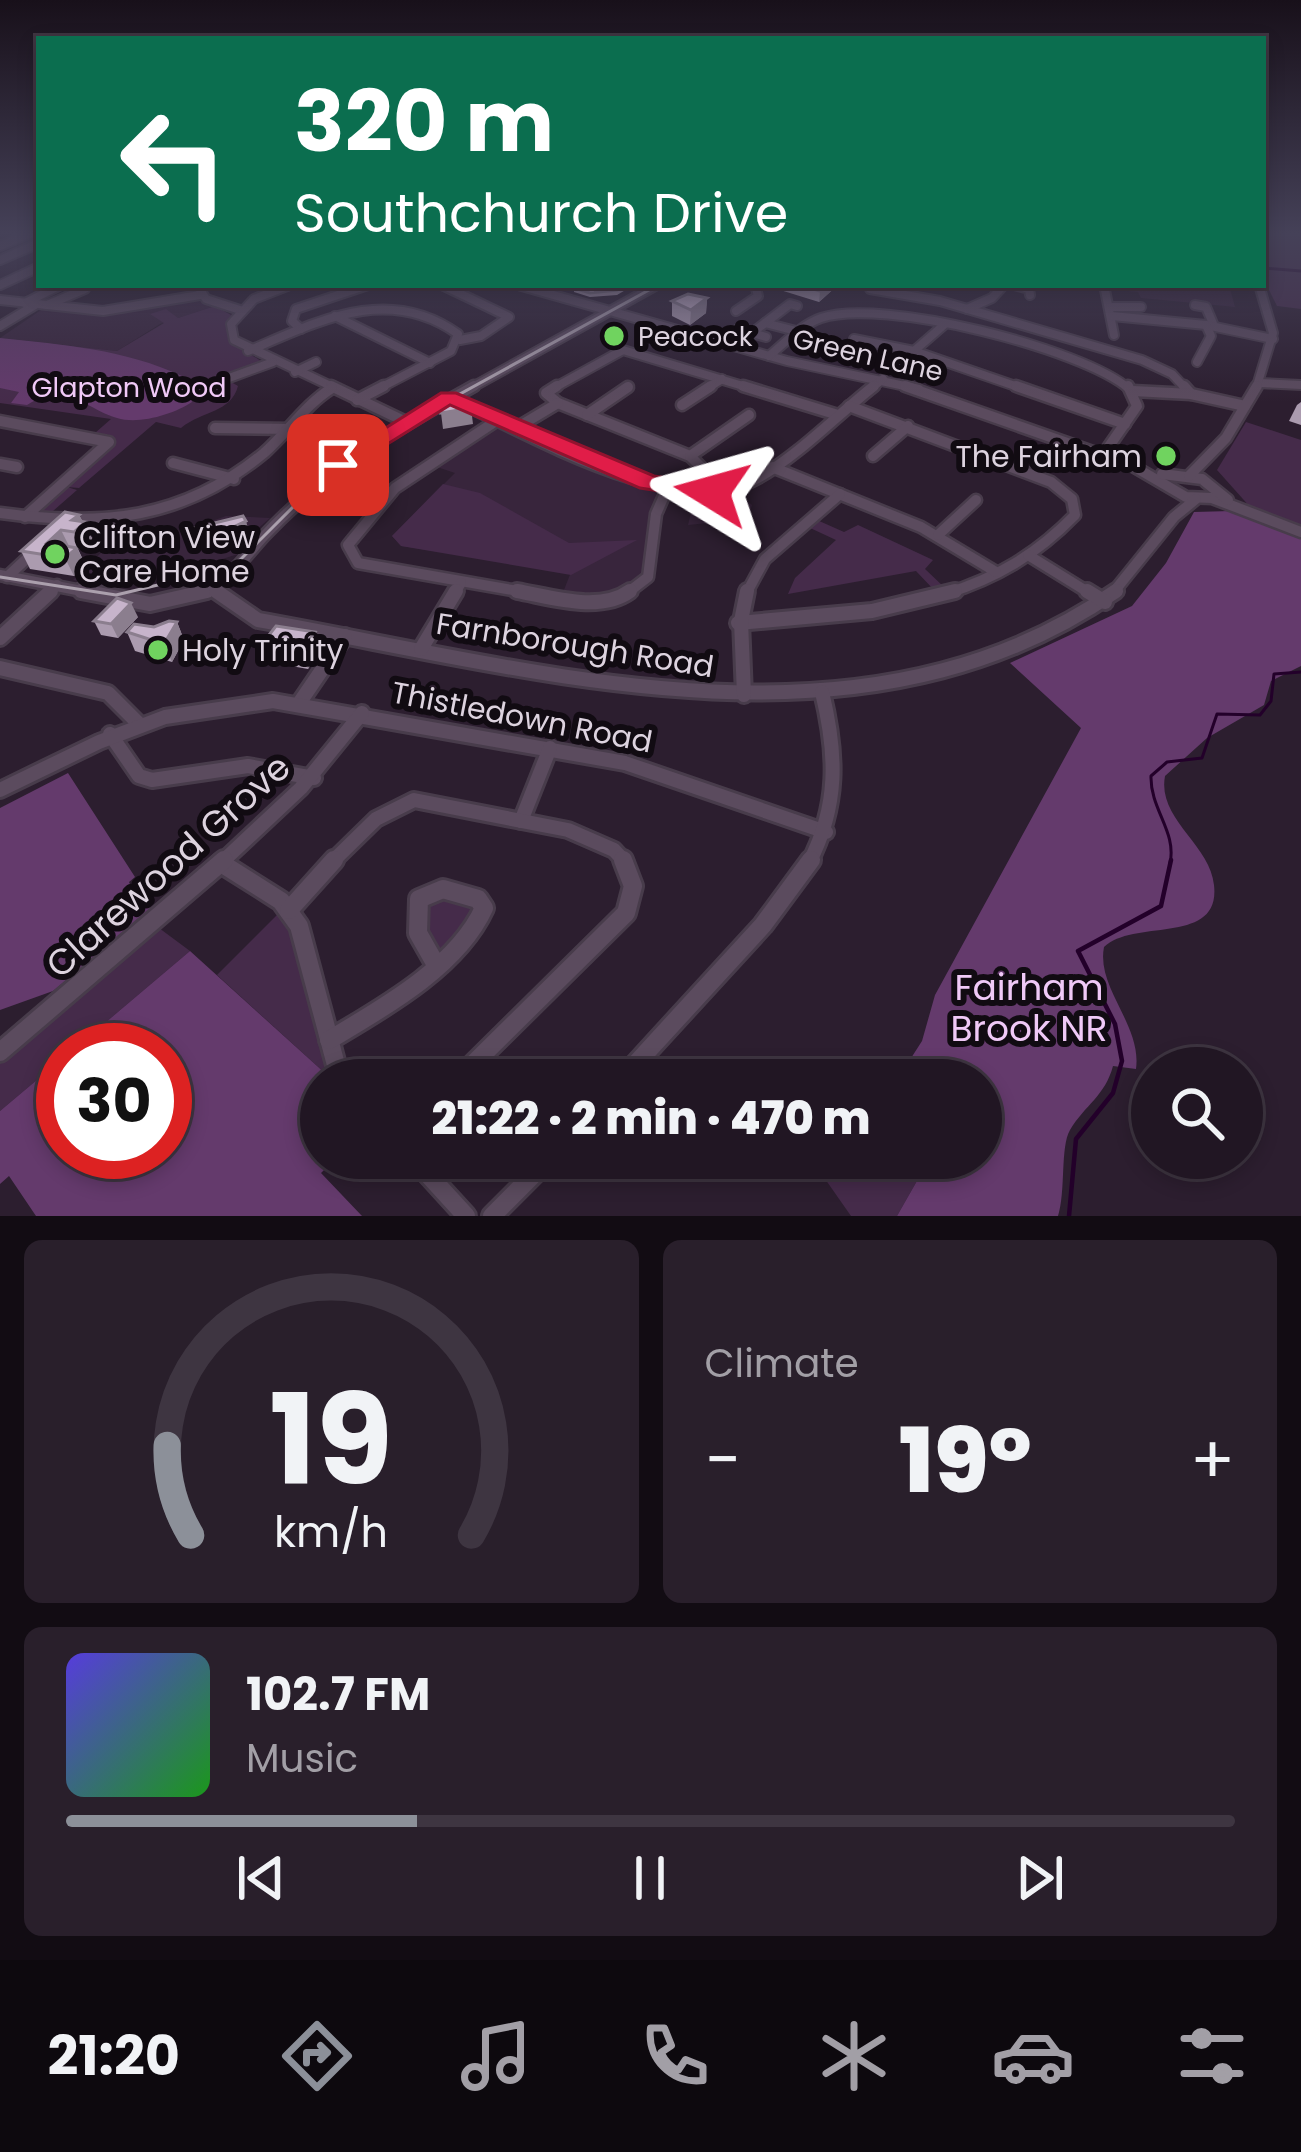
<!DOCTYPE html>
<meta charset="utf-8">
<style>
body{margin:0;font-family:Poppins,sans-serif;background:#291f2b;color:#f1f3f6;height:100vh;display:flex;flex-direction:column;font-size:45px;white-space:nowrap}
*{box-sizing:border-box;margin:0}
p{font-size:39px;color:#a29fa6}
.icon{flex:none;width:66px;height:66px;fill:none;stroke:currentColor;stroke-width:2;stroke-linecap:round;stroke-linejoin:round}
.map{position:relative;height:1216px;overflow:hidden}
.panel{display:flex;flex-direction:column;gap:24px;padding:24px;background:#120c13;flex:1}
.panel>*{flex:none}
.banner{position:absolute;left:36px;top:36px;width:1230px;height:252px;border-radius:0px;box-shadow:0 6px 18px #0003,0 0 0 3px #3e3541;background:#0b6e4f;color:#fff;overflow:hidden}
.controls{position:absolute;left:1131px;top:1047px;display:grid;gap:24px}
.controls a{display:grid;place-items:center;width:132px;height:132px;border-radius:50%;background:#211623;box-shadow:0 6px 18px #0003,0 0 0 3px #3e3541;font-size:60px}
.speed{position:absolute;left:36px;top:1023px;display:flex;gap:24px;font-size:60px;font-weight:700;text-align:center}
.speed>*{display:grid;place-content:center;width:156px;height:156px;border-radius:50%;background:#211623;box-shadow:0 6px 18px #0003,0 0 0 3px #3e3541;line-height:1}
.speed .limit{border:18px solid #d22;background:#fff;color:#111}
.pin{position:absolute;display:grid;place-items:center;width:102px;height:102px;color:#fff;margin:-51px;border-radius:24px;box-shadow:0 6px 18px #0006}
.me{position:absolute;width:132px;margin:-66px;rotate:278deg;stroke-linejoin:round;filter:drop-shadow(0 0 9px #0008)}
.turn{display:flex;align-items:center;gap:42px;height:252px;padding:0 60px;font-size:54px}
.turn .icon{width:156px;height:156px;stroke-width:2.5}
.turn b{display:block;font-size:84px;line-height:102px}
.big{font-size:90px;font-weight:800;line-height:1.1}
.panel .card{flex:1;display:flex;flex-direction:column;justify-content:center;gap:18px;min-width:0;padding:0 42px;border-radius:18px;background:#291f2b}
.panel .dial{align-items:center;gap:0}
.dial svg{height:312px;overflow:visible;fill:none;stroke:#3e3541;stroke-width:7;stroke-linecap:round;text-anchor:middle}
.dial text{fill:#f1f3f6;stroke:none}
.song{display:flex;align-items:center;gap:36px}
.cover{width:144px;height:144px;border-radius:18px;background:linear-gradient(135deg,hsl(250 70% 55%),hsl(120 70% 35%))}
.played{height:12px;border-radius:6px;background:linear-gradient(90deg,#8c9099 30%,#3e3541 30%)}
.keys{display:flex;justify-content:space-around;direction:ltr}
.heat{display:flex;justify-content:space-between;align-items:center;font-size:66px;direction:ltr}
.panel .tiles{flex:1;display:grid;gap:24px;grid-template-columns:1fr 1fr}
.card:last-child{grid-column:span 2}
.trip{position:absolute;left:300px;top:1059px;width:702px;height:120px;border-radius:60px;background:#211623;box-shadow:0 6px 18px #0003,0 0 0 3px #3e3541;font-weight:800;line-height:120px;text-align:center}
.dock{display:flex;height:192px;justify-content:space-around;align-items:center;background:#0d090e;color:#a29fa6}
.dock .icon{width:84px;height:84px}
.dock .selected{color:#8c9099}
.dock b{font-size:54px;color:#f1f3f6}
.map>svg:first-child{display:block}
.built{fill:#38253c}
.green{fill:#452b4a}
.forest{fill:#643a6c}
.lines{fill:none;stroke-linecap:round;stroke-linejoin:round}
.stream-far1{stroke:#23002a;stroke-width:3}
.stream{stroke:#23002a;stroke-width:4.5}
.minor-far3-casing{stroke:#483c4b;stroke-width:12}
.minor-far2-casing{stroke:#483c4b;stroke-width:15}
.minor-far1-casing{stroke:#483c4b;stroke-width:20}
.minor-casing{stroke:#483c4b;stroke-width:24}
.minor-far3{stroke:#5b4b5e;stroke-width:8}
.minor-far2{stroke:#5b4b5e;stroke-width:10}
.minor-far1{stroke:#5b4b5e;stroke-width:14}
.minor{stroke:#5b4b5e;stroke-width:18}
.tram{stroke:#aba0ad;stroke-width:3}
.wall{fill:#ab9baf}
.shaded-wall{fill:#8b7e8e}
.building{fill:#c7b4cb;stroke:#8b7e8e;stroke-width:3}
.route{fill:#e11d48;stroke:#92132f;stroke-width:3}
.poi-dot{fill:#70d35f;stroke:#110b12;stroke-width:4.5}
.labels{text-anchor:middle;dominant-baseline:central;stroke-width:12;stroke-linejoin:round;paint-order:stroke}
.far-poi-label{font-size:27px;fill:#ddd3df;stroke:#110b12;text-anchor:start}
.far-street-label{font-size:27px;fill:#ddd3df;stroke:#110b12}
.far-park-label{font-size:27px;fill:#f0c9f7;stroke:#110b12}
.poi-label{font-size:30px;fill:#ddd3df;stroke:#110b12;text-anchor:start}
.street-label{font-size:30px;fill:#ddd3df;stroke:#110b12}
.near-street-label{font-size:36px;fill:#ddd3df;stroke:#110b12}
.near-park-label{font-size:36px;fill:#f0c9f7;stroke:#110b12}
</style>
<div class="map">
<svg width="1301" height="1216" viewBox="0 0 1301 1216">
<rect width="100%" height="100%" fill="#2c1e2f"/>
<!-- built -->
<g class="built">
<polygon points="1064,285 1229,285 1235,307 1141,298 1138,292"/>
<polygon points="193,299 215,306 160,324 117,351 0,338 44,308 117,313"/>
<polygon points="507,426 653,488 657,496 642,576 633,586 604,598 562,595 571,572 401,546 392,536 455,473 431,465 489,427"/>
<polygon points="736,492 752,505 748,519 688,525 695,496"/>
<polygon points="226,516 270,518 239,545 238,554 167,577 105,585 73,580 105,549 134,549"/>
</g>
<!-- green -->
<g class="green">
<polygon points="1263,232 1301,232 1301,309 1277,306 1263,278"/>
<path d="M215,306L231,315L228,340L264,363L226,379L238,386C231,413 203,410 181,428L156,422L79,488L67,487L77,490L45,518L36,512L111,449L110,435L95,433L111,419L0,403V338L117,351L164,323L150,314L166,309L178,318Z"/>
<polygon points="1246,422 1301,440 1301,528 1251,508 1217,470"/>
<polygon points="443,484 480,493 569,543 637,540 571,575 401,546 392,536"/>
<polygon points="817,520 844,532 858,525 933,560 925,569 945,588 935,591 916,571 788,594 795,578 836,540 808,527"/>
<polygon points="429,895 466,898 479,913 436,954 429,949 421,904"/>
<polygon points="280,912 300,950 327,1075 217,975"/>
<polygon points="159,928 190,951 73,1050 63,1050 63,1058 0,1111 0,1061"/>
<polygon points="835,1158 930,1158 897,1216 851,1216 823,1176"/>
</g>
<!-- forest -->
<g class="forest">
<path d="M0,338C64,345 124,349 182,376L192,402C174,414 139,425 117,418C80,407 69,379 27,405L11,403L19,392L0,388Z"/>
<path d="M1231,511L1301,538V666L1271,681L1264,705L1207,738L1165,776C1157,819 1210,844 1214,885C1221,946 1134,918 1104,947C1096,988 1142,1025 1136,1069L1113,1066C1105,1096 1085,1105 1070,1130C1060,1147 1066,1192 1058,1216H897L930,1158H981V1080H897L922,1041L935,995L1081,728L1010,663L1132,606L1166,563L1194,512Z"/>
<polygon points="68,773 135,877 129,882 137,900 152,909 53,991 0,1010 0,808"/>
<polygon points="190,951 327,1075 330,1080 321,1080 321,1158 336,1158 321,1173 362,1216 36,1216 9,1176 0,1184 0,1111 63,1058 63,1152 165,1152 165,1050 73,1050"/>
</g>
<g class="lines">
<!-- stream-far1 -->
<g class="stream-far1">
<polyline points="1263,268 1301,271"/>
<path d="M1170,863C1177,832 1150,809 1151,776L1167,762L1202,758L1217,714L1260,715L1271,701L1274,674L1301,672"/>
</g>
<!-- stream -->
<polyline class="stream" points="1069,1216 1076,1139 1113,1093 1122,1061 1115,1024 1078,951 1161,906 1171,860"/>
<defs>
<g id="minor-far3">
<polyline points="0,246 33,232"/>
<polyline points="0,260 39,243"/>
<polyline points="0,285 39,267"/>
<polyline points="197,285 206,299 240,310"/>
<polyline points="290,285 254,299 231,324 234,340 337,389"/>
<polyline points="442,285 509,317 481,336 460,340"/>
<polyline points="518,285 787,361 919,389"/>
<polyline points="1014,285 1029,289 1030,295"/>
<polyline points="870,289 940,301 1142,360 1172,374 1186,389"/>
<polyline points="1105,290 1114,335"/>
<polyline points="0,300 103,311 200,295"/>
<polyline points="25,303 61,285"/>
<polyline points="47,305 85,289"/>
<polyline points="1195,305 1206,307 1214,326"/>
<polyline points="1110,307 1141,307"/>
<polyline points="967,309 992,298 1004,285"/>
<polyline points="736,311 758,296 755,285"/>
<polyline points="335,316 430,363"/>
<polyline points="1112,316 1206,325 1273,339"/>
<polyline points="765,323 800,332"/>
<polyline points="0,326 35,305"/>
<polyline points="301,329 292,321 296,309 368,285"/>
<polyline points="738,329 766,337"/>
<polyline points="752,333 790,304 797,306"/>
<polyline points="854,339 914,351 1024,389"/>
<path d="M248,351C319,321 388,284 458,334L451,351L378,389"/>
<polyline points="914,351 945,324"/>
<path d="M769,356C785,343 801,325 821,318C881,297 1084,349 1129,389"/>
<polyline points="1197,362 1211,336 1206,325"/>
<polyline points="295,372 316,362"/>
<polyline points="229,378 273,362"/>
<polyline points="1259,383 1301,385"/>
<polyline points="469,389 657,285"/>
<polyline points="552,389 623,350 753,389"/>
<polyline points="706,389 722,379"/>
<polyline points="870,389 883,379"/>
<polyline points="1256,389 1273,333 1259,285"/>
</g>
<g id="minor-far2">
<polyline points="331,386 404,421"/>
<polyline points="557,386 546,393 558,403 690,456 725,491"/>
<polyline points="743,386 838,415"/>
<polyline points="905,386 1133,466 1186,497 1212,498 1301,532"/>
<polyline points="1016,386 1125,424"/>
<polyline points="1184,386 1191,394"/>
<polyline points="1133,391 1191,394 1245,406"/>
<polyline points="357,400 384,386"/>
<path d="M455,400C530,434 677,523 758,478C799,455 837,415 874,386"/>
<polyline points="682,405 711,386"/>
<path d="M849,406L1051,482L1072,499L1075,515C1037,554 997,578 945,594"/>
<polyline points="587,415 628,387"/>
<polyline points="499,419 395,488 348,545 358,563 535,594"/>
<polyline points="0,421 109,442 25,517"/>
<polyline points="518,427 558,403"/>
<polyline points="215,428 292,429"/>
<polyline points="1103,455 1137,406 1128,386"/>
<polyline points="690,456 749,415"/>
<polyline points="873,456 908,426"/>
<polyline points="173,463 234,479"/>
<polyline points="0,464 17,467"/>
<polyline points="772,467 921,527 996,572"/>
<polyline points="1162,474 1202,479 1228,500"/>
<polyline points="1189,476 1226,438 1257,386"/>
<path d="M0,513C101,527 183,520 264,453C288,432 305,405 332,388"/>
<polyline points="938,535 976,500"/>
<polyline points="1028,555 1091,594"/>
<polyline points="0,575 97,594"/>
<polyline points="7,577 37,549"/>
<polyline points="209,586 220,594"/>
<polyline points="48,594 57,585"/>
<path d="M194,594C225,587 243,559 264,536C328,468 393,431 474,386"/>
<polyline points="454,594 461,583"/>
<polyline points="626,594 648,577 656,514 667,489"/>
<polyline points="746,594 765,559 840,494"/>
<polyline points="1112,594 1174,517 1196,499"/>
</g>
<g id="minor-far1">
<polyline points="81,591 150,604 207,591"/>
<path d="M216,591L258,620C540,670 860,768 1116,591"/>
<path d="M517,591C551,597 600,613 630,591"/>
<polyline points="1087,591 1105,602"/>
<polyline points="738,623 872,611 955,591"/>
<polyline points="0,638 51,591"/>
<polyline points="421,649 456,591"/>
<polyline points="0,668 108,693 138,723"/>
<polyline points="744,695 741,621 747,591"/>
<polyline points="300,702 345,636"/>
<polyline points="110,734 139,776 152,780 248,766 314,778"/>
<polyline points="0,790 99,742 165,717 273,701 625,763 826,832"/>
<polyline points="521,821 550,748"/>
<polyline points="221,863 301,788 362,713"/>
<polyline points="331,863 376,819 414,800 568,830 614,850 626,863"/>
<path d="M809,863C839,805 837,754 822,692"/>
</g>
<g id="minor">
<polyline points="221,863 281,901 299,926 340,1080"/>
<polyline points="289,910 334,860"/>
<path d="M329,1040C383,1008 457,967 484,908L478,899L443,889L419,899L418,933L435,963"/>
<polyline points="0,1052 224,860"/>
<polyline points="457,1080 626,913 633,886 623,860"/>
<polyline points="621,1080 763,925 811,860"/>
<polyline points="413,1158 466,1216"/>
<polyline points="492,1216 550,1158"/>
</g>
</defs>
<!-- minor-far3 casing -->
<use href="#minor-far3" class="minor-far3-casing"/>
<!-- minor-far2 casing -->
<use href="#minor-far2" class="minor-far2-casing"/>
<!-- minor-far1 casing -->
<use href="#minor-far1" class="minor-far1-casing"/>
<!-- minor casing -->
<use href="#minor" class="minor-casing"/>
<!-- minor-far3 -->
<use href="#minor-far3" class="minor-far3"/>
<!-- minor-far2 -->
<use href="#minor-far2" class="minor-far2"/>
<!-- minor-far1 -->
<use href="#minor-far1" class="minor-far1"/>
<!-- minor -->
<use href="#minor" class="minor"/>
<!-- tram -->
<polyline class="tram" points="0,577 116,595 233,567 308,492 369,444 658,285"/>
</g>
<!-- wall -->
<g class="wall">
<polygon points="634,285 617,295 590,297 574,292 574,288 595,290"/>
<polygon points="764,285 838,285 819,302"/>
<polygon points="707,298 706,313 690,325 672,316 672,301"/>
<polygon points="1301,402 1301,425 1289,421 1297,405"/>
<polygon points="79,515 93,540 82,550 78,549 86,566 74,576 30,569 21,551"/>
<polygon points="138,617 118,638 101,635 94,621"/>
<polygon points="177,622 184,640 172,662 135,651 127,632"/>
<polygon points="315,632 320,650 308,669 269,662 262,644"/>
</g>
<!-- shaded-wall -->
<g class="shaded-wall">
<polygon points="827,285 838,285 819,302 820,291"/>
<polygon points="707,298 706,313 690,325 691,310"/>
<polygon points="471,408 473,424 443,429 441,413"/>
<polygon points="79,515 93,540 82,550 74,532 72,520"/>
<polygon points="246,521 248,528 203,549 201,542"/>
<polygon points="61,530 70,548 47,543"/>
<polygon points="77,548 86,566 74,576 65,558"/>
<polygon points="131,603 138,617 118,638 111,624"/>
<polygon points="177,622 184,640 172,662 164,644"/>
<polygon points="315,632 320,650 308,669 302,650"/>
</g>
<!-- building -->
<g class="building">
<polygon points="582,285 593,285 595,290 607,285 627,285 617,290 590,293 574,288"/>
<polygon points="800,285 827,285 820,291"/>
<polygon points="688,294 707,298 691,310 672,301"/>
<polygon points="444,396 469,402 471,408 441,413"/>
<polygon points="65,512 79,515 72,520 85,522 74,532 61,530 47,543 77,548 65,558 21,551"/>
<polygon points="243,516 246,521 201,542 194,528"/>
<polygon points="117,598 131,603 111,624 94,621"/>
<polygon points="169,621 177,622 164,644 127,632 134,624 154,627"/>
<polygon points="276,626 315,632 302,650 262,644"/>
</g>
<!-- sky -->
<linearGradient id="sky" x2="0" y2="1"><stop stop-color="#18101a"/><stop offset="0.58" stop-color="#454158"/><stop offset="1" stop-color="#454158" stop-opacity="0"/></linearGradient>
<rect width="1301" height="402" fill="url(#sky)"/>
<!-- route -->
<polygon class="route" points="441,393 456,393 654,476 712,485 724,492 712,499 640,488 450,405 346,470 327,465"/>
<!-- markers -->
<g class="poi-dot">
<circle cx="614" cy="336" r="12"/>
<circle cx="1166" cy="456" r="12"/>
<circle cx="55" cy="554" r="12"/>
<circle cx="158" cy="650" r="12"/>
</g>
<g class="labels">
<!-- far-poi labels -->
<g class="far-poi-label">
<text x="638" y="336">Peacock</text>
</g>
<!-- far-street labels -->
<g class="far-street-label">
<text transform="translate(868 355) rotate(13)">Green Lane</text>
</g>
<!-- far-park labels -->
<g class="far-park-label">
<text x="129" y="387">Glapton Wood</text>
</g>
<!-- poi labels -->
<g class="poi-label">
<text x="1142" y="456" text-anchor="end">The Fairham</text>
<text x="79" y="537">Clifton View<tspan x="79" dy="34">Care Home</tspan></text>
<text x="182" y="650">Holy Trinity</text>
</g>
<!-- street labels -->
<g class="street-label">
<text transform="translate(575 645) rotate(9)">Farnborough Road</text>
<text transform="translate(522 717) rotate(11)">Thistledown Road</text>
</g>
<!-- near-street labels -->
<g class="near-street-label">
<text transform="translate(168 866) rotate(-42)">Clarewood Grove</text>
</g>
<!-- near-park labels -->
<g class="near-park-label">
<text x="1029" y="987">Fairham<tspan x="1029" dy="41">Brook NR</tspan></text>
</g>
</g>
</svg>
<div class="controls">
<a><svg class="icon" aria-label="search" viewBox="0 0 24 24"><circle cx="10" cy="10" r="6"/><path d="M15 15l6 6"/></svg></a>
</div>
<div class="speed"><div class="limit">30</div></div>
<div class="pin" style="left:338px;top:465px;background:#d93025"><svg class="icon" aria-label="arrive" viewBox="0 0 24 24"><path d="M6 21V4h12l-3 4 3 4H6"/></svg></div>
<svg class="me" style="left:712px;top:492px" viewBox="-20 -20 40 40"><path d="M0-17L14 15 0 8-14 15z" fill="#e11d48" stroke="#fff" stroke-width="4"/></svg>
<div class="trip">21:22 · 2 min · 470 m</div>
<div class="banner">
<div class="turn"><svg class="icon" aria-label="left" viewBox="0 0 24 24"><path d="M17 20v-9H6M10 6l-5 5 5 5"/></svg><div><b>320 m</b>Southchurch Drive</div></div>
</div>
</div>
<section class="panel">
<div class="tiles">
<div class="card dial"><svg viewBox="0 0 100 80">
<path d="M14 69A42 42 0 1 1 86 69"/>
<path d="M14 69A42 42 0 0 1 8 46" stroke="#8c9099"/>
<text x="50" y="56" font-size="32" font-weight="700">19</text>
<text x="50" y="72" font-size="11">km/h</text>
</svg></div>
<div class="card"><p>Climate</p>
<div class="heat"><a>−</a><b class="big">19°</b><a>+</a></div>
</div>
<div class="card">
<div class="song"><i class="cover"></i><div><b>102.7 FM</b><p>Music</p></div></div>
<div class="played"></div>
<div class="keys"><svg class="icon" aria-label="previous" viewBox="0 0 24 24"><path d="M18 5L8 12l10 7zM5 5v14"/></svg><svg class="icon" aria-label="pause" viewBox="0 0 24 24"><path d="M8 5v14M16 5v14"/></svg><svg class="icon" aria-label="next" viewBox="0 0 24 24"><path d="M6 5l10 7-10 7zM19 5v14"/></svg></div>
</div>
</div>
</section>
<nav class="dock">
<b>21:20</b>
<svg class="icon selected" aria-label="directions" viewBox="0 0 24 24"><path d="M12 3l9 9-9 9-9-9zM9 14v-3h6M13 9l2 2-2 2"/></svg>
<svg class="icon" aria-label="music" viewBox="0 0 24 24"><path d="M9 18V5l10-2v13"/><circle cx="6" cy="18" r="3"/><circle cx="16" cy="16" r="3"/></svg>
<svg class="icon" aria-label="phone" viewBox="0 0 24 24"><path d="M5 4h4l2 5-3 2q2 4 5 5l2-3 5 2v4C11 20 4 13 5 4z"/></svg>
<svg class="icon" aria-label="climate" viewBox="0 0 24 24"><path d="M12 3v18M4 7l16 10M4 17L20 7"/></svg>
<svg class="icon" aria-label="car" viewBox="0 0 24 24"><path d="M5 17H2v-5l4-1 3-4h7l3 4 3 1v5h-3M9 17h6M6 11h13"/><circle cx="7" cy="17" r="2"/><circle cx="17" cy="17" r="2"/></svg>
<svg class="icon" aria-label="filters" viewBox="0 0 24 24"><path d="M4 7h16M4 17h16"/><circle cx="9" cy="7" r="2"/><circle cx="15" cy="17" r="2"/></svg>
</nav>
